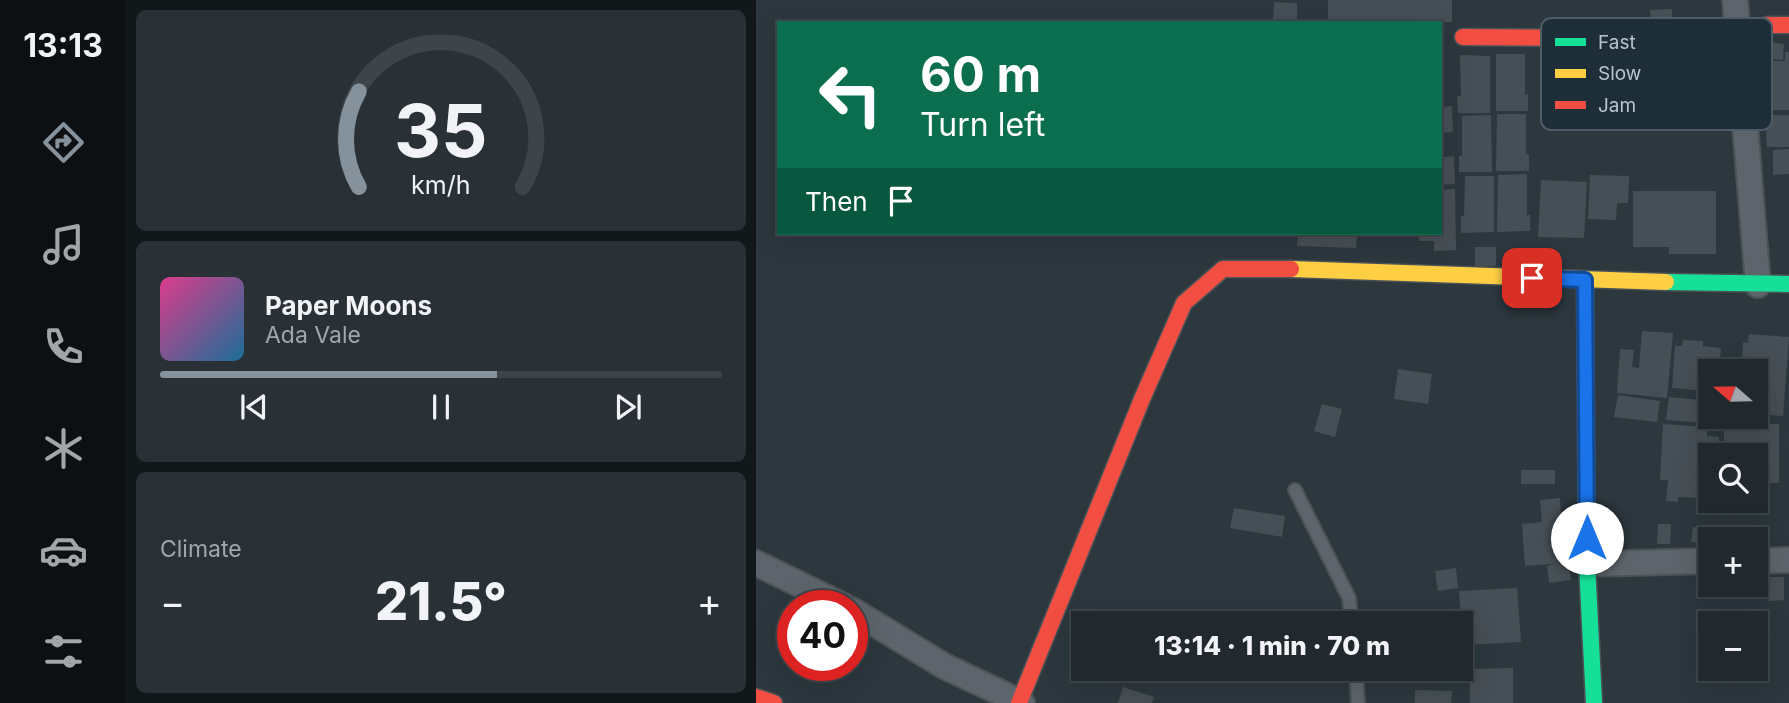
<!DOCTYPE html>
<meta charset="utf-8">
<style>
body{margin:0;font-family:Inter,sans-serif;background:#293136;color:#f1f3f6;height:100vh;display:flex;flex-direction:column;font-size:26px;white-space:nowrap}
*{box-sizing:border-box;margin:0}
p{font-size:23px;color:#a2a6aa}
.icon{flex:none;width:38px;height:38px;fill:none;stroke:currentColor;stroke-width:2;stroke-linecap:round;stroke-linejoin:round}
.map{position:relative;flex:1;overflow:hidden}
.sheet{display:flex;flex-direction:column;gap:10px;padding:10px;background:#121719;width:630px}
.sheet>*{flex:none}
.guide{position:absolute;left:21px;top:21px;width:665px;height:214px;border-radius:0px;box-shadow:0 7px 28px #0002,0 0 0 2px #3e454a;background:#0b6e4f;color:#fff;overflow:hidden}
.needle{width:46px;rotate:290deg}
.fabs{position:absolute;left:942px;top:359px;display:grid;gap:14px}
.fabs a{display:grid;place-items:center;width:70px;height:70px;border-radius:0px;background:#21292e;box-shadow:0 7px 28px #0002,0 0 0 2px #3e454a;font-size:35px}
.speed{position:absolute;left:21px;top:590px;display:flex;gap:14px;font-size:35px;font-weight:700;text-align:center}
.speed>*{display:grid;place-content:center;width:91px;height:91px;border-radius:50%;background:#21292e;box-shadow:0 7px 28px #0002,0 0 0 2px #3e454a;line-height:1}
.speed .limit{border:10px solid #d22;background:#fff;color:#111}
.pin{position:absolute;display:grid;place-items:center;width:60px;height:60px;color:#fff;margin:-30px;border-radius:14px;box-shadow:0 4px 10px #0006}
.me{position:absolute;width:77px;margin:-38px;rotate:0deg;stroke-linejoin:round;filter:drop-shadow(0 0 5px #0008)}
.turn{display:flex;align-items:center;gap:24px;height:147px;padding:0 28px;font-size:32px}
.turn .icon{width:91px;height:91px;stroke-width:2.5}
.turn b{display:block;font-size:49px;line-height:60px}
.then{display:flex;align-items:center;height:66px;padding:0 28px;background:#0003;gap:14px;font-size:26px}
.big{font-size:52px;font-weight:800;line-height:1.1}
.sheet .widget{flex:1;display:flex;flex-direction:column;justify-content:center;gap:10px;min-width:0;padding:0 24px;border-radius:10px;background:#293136}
.sheet .dial{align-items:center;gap:0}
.dial svg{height:182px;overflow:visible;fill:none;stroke:#3e454a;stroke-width:7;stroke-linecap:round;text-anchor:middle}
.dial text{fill:#f1f3f6;stroke:none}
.song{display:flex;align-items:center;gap:21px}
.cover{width:84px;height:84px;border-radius:10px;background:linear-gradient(135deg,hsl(330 70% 55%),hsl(200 70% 35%))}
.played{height:7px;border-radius:4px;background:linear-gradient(90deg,#86929b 60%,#3e454a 60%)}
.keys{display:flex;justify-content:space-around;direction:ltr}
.heat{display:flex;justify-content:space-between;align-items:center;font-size:38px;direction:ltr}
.trip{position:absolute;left:315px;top:611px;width:402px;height:70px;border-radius:0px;background:#21292e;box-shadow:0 7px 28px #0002,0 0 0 2px #3e454a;font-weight:800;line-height:70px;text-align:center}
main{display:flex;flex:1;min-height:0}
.tab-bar{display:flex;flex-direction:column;width:126px;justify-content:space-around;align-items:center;background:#0d1012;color:#a2a6aa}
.tab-bar .icon{width:49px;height:49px}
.tab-bar .selected{color:#86929b}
.tab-bar b{font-size:32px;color:#f1f3f6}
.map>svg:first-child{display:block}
.building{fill:#464f55}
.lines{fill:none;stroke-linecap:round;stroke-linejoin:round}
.lane-casing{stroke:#4b5258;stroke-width:16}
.street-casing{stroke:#4b5258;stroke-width:28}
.fast-casing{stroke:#4b5258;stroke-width:19}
.slow-casing{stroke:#4b5258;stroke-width:19}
.jam-casing{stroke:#4b5258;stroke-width:19}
.lane{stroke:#5d646b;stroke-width:12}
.street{stroke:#5d646b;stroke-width:24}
.fast{stroke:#16e098;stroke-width:16}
.slow{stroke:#ffcf43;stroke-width:16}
.jam{stroke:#f24e42;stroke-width:16}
.route-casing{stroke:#114b97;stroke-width:18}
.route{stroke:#1a73e8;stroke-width:12}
.key{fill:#1e2e39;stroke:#4c5b65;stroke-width:2}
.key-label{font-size:19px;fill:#b7c3cd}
</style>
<main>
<nav class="tab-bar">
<b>13:13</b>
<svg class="icon selected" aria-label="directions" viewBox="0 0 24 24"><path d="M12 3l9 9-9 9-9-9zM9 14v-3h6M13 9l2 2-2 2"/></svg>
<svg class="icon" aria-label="music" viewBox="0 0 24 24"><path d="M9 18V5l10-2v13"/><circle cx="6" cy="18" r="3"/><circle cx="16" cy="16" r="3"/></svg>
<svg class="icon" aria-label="phone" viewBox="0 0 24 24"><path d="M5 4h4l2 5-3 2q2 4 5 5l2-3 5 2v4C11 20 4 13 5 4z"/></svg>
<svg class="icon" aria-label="climate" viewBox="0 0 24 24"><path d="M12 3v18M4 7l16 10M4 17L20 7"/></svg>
<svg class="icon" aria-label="car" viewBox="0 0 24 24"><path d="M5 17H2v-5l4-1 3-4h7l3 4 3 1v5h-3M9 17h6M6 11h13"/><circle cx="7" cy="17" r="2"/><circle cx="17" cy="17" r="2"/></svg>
<svg class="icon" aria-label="filters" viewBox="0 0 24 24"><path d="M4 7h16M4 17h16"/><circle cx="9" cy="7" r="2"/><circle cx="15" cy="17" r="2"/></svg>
</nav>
<section class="sheet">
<div class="widget dial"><svg viewBox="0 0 100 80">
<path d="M14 69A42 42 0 1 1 86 69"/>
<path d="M14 69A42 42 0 0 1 14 27" stroke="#86929b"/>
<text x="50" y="56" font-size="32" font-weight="700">35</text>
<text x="50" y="72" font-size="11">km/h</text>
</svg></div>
<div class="widget">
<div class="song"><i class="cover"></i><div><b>Paper Moons</b><p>Ada Vale</p></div></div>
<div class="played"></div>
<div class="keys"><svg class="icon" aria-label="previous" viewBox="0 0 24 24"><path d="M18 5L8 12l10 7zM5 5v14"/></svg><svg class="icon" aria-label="pause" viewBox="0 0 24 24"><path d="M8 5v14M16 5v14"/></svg><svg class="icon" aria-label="next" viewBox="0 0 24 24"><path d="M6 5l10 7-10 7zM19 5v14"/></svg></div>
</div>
<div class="widget"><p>Climate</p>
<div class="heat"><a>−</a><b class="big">21.5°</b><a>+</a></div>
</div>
</section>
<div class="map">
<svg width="1033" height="703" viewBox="0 0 1033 703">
<rect width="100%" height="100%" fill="#2c373e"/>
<!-- building -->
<g class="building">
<polygon points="572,0 696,0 696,22 572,21"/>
<polygon points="518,2 541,3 541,23 517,23"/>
<polygon points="916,9 916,23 895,24 894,10"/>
<polygon points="1011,42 1028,44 1027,60 1010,59"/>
<polygon points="1029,52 1033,52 1033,110 1011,110 1012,61 1029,61"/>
<polygon points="740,54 769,54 769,95 772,94 772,111 740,111"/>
<polygon points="704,55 734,56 734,113 702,113 701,96 705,96"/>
<polygon points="696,106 697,132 684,133 684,107"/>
<polygon points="741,114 770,114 770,154 773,154 773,171 740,171"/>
<polygon points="735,115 736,172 703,172 703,156 706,156 706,116"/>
<polygon points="1017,115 1033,115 1033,147 1011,147 1010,123 1017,123"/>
<polygon points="684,145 686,145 687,157 698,156 699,184 684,185"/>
<polygon points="1033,149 1033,174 1017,175 1017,150"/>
<polygon points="771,174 771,215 774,215 774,231 741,232 742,175"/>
<polygon points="834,175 873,176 872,203 861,203 860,220 832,219"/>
<polygon points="709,176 738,176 738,232 705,233 705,216 708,216"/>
<polygon points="785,180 831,182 828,238 782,237"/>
<polygon points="699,189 700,250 678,251 678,241 663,241 663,233 684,233 684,190"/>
<polygon points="877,191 960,191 960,254 913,254 913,247 877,247"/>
<polygon points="542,233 601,233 600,248 541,246"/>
<rect x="719" y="247" width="21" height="19"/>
<polygon points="886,331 917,333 911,398 861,393 864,349 878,350 876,367 883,368"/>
<polygon points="993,334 1033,337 1027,416 999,414 999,371 980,371 981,360 986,361 987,342 992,343"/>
<polygon points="927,340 947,341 947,346 965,348 963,371 954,371 954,383 951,383 950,391 916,388 919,346 926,346"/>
<polygon points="642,369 676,374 672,404 638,399"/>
<polygon points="862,395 904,401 901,422 858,417"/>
<polygon points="913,397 954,401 954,416 962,416 961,424 910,420"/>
<polygon points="566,404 586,409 579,437 558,431"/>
<polygon points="907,424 951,427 951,436 963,437 962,455 954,455 954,490 944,490 944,498 922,497 922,502 910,501 912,480 904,480"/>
<polygon points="968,424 1023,424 1023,483 999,483 999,455 994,455 994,447 968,447"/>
<rect x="765" y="470" width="34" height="14"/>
<polygon points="804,498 808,564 813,563 815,580 793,583 791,566 799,564 769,566 766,524 786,522 784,500"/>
<polygon points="478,508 529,516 526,537 474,528"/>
<polygon points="902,524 915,524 914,544 901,544"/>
<polygon points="937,527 954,529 953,543 935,542"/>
<polygon points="700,568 702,588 682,591 679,571"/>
<polygon points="1013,577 1028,577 1028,600 1012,601"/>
<polygon points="761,588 765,642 707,645 703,591"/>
<polygon points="964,609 984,610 983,623 963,623"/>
<polygon points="539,611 572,618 571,623 537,623"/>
<polygon points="757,668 757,703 714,703 714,669"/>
<polygon points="367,687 398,697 396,703 362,703"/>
<polygon points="659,690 696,691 695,703 659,703"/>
</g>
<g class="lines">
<defs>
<g id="lane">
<polyline points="539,490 593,598 596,623"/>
<polyline points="600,668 602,703"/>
</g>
<g id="street">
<polyline points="979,0 1002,285"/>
<polyline points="999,561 1033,560"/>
<polyline points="0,563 88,606"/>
<polyline points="831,564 954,561"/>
<polyline points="96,610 188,666 266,703"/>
</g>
<g id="fast">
<polyline points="829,280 831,564 838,703"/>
<polyline points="910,282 1033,284"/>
</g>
<polyline id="slow" points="535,269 910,282"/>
<g id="jam">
<polyline points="707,37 981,39 1011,25 1033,25"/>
<polyline points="0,697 18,703"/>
<polyline points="263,703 386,399 428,303 467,269 535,269"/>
</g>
</defs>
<!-- lane casing -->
<use href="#lane" class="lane-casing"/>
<!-- street casing -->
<use href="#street" class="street-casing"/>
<!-- fast casing -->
<use href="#fast" class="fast-casing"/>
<!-- slow casing -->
<use href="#slow" class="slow-casing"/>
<!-- jam casing -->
<use href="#jam" class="jam-casing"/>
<!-- lane -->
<use href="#lane" class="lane"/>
<!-- street -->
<use href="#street" class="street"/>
<!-- fast -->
<use href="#fast" class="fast"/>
<!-- slow -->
<use href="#slow" class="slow"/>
<!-- jam -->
<use href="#jam" class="jam"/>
</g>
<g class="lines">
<defs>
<polyline id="route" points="776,278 829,280 831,538"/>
</defs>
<!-- route casing -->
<use href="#route" class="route-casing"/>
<!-- route -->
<use href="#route" class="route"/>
</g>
<!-- legend -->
<rect x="785" y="18" width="231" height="112" rx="10" class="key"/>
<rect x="799" y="38" width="31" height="8" fill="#16e098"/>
<rect x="799" y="69" width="31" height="9" fill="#ffcf43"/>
<rect x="799" y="101" width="31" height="8" fill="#f24e42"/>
<g class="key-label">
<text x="842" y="49">Fast</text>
<text x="842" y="80">Slow</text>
<text x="842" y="112">Jam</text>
</g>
</svg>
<div class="fabs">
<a><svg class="needle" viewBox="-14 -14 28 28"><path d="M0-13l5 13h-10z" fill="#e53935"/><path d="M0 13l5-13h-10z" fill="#a2a6aa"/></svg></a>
<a><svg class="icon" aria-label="search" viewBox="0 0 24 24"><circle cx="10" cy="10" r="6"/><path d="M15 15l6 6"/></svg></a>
<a>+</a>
<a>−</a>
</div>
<div class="speed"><div class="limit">40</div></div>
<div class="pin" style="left:776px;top:278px;background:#d93025"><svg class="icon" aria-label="arrive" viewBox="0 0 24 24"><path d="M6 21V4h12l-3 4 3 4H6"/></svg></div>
<svg class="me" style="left:831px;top:538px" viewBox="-20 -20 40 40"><circle r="19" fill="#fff"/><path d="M0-13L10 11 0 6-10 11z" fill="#1a73e8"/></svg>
<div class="trip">13:14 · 1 min · 70 m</div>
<div class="guide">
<div class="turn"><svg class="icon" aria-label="left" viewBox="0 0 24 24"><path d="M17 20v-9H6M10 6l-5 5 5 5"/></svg><div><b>60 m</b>Turn left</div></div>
<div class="then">Then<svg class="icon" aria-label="arrive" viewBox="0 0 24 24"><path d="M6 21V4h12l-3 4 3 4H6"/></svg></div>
</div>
</div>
</main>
